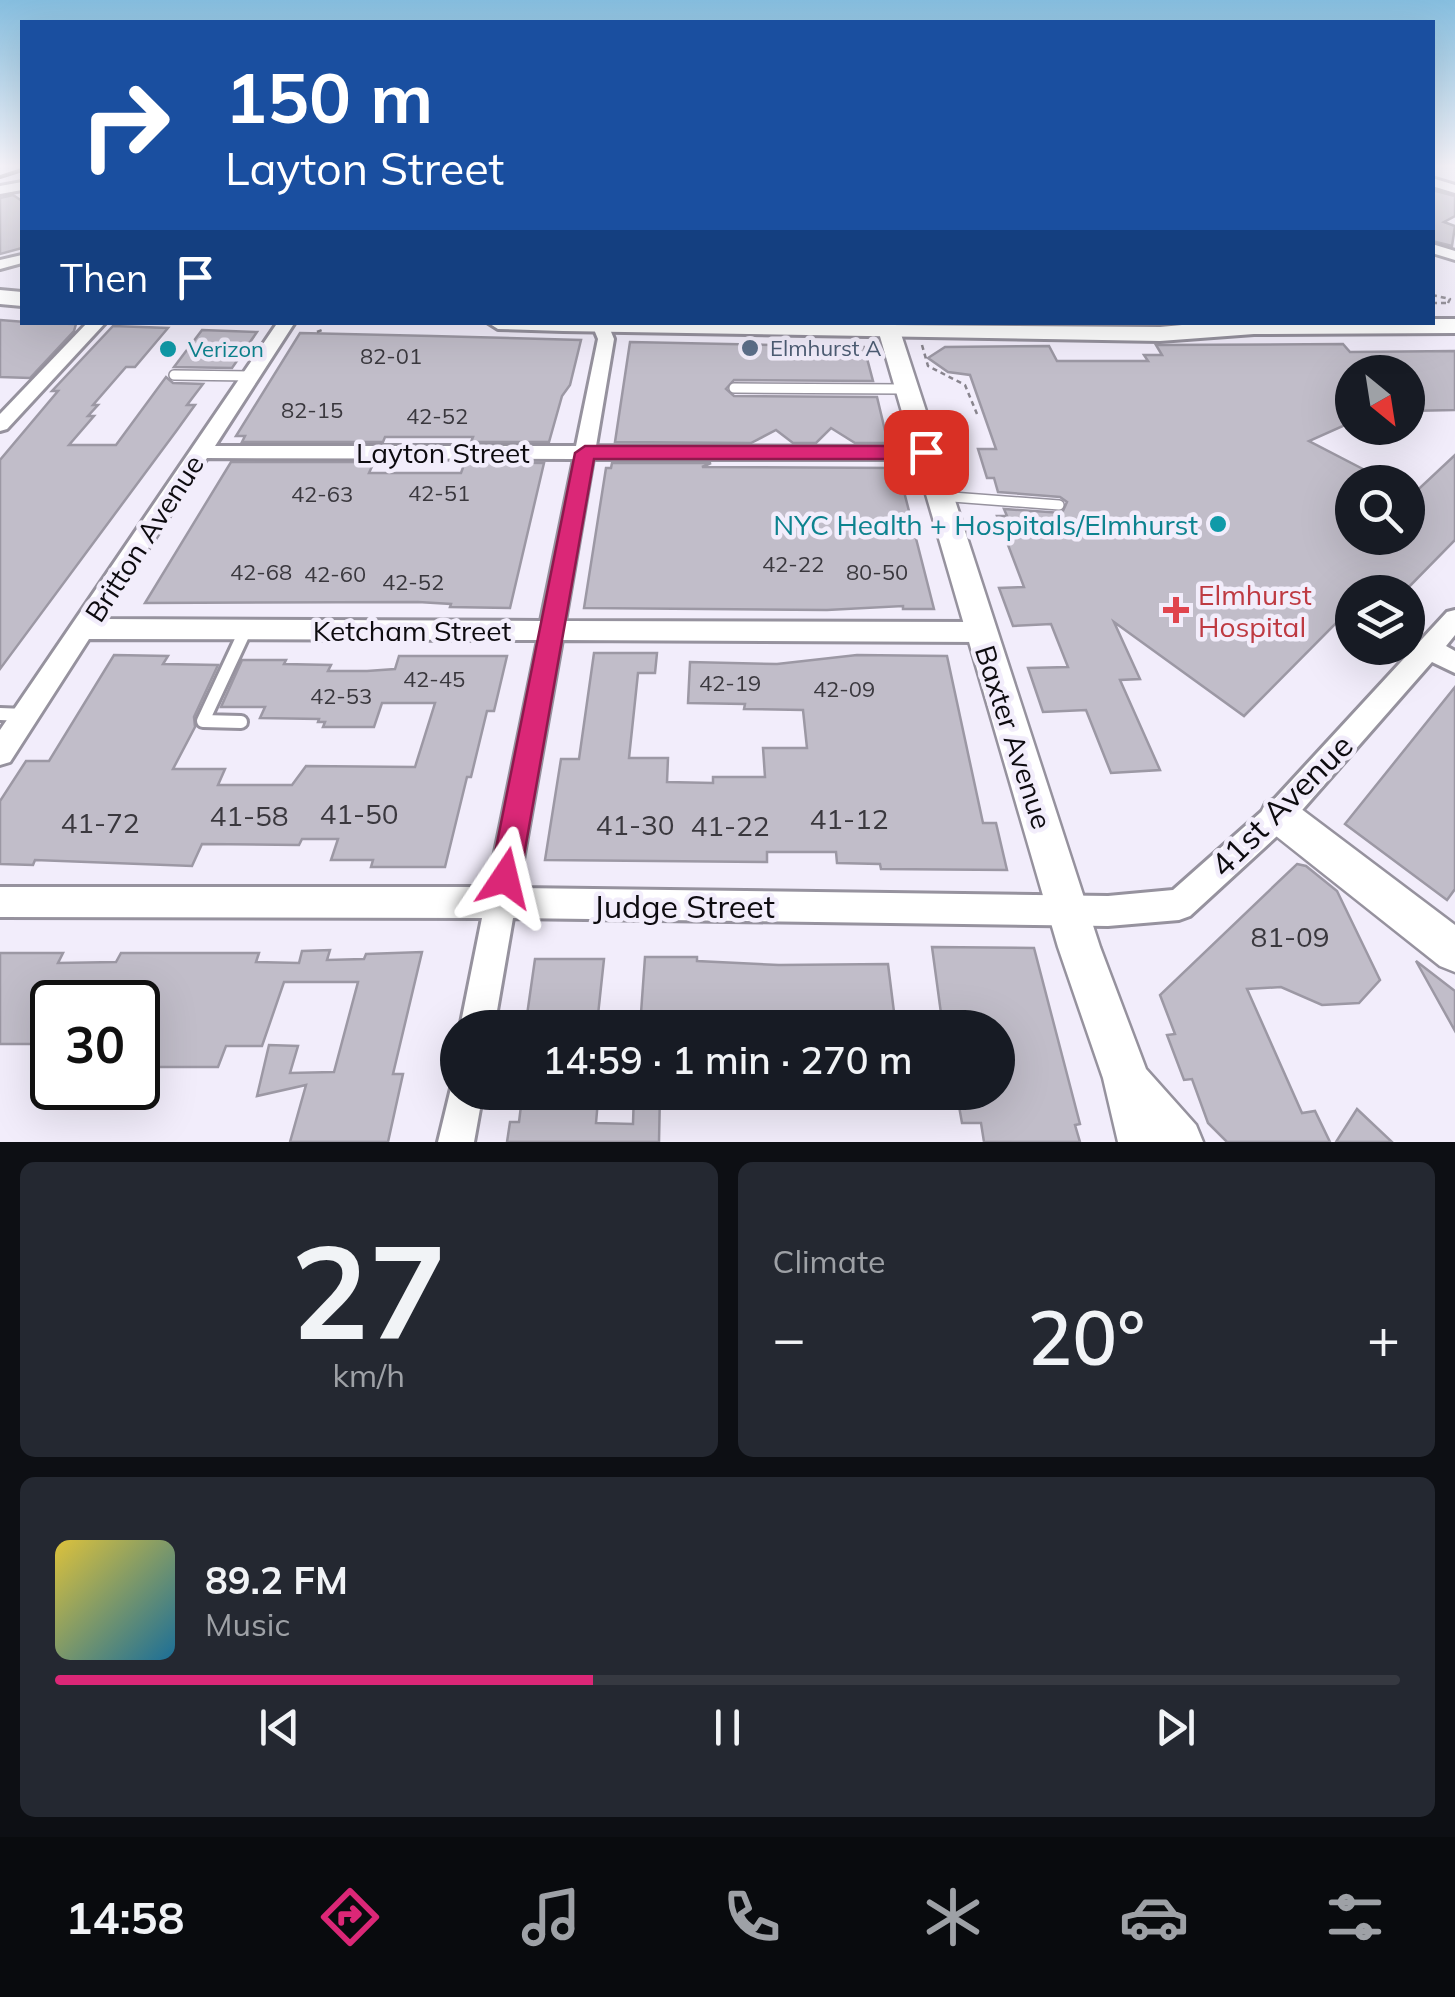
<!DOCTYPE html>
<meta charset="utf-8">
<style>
body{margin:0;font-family:Mulish,sans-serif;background:#242831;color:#f1f3f6;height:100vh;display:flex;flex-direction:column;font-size:38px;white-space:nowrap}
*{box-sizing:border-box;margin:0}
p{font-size:32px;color:#9ea1a6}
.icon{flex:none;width:55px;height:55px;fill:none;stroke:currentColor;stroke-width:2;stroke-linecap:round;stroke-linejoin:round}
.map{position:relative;height:1142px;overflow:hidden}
.sheet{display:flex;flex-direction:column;gap:20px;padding:20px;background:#0d0f14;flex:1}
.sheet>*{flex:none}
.banner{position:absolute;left:20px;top:20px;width:1415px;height:305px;border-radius:0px;box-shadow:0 10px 40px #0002;background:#1a4fa0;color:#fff;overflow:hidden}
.needle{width:65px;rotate:150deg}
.tools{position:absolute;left:1335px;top:355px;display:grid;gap:20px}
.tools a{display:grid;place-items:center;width:90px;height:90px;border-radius:50%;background:#171b24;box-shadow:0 10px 40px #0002;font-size:50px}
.speed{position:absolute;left:30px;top:980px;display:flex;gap:20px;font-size:50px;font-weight:700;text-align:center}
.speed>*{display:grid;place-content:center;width:130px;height:130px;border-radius:50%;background:#171b24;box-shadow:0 10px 40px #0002;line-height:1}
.speed .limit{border:5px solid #111;border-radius:15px;background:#fff;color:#111}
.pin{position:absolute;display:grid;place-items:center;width:85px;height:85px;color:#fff;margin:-42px;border-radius:20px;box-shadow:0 5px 15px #0006}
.me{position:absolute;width:110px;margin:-55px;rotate:10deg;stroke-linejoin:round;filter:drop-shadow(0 0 8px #0008)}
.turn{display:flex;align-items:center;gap:35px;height:210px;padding:0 40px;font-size:45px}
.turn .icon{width:130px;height:130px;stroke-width:2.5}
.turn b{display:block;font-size:70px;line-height:85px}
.then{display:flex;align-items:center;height:95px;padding:0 40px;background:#0003;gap:20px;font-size:38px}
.big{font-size:75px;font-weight:600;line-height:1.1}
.sheet .widget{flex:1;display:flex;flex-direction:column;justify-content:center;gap:15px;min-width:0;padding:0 35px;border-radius:15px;background:#242831}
.sheet .dial{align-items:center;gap:0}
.dial b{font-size:130px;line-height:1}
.song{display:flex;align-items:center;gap:30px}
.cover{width:120px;height:120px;border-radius:15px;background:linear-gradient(135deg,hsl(50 70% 55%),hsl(200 70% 35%))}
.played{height:10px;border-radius:5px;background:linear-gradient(90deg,#db2777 40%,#363941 40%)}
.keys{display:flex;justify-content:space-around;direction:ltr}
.heat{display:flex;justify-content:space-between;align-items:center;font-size:55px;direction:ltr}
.sheet .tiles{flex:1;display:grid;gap:20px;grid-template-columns:1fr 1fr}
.widget:last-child{grid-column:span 2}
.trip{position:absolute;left:440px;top:1010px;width:575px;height:100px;border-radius:50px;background:#171b24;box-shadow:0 10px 40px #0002;font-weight:600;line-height:100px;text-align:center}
.dock{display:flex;height:160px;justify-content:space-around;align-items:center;background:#090b0e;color:#9ea1a6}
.dock .icon{width:70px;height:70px}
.dock .on{color:#db2777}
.dock b{font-size:45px;color:#f1f3f6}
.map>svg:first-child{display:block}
.building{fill:#c1bdc9;stroke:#9c98a4;stroke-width:2.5}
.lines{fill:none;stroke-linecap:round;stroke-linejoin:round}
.service-far1-casing{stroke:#96929e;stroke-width:12}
.service-casing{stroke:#96929e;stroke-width:18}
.minor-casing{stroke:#96929e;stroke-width:6}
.tertiary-casing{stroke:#96929e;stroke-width:5}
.secondary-casing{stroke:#96929e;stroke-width:6}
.path{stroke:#89858e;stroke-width:2.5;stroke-dasharray:5 4;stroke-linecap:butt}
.service-far1{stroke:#fff;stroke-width:9}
.service{stroke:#fff;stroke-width:12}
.minor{fill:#fff;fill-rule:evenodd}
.tertiary{fill:#fff;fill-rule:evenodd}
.secondary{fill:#fff;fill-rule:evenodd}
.rail{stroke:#524f56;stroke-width:4}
.route{fill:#db2777;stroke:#8e194d;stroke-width:2.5}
.service-dot{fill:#5c6f8a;stroke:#f2edfb;stroke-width:4}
.culture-dot{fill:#0f9aa8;stroke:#f2edfb;stroke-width:4}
.health-dot{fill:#e0444e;stroke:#f2edfb;stroke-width:4}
.labels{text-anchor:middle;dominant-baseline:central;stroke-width:9;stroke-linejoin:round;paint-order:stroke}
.far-service-label{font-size:22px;fill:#4e5e75;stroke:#f2edfb;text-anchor:start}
.far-culture-label{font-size:22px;fill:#0d838f;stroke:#f2edfb;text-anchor:start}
.number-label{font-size:22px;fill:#3a383e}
.street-label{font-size:28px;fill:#0d0b0f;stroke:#f2edfb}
.culture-label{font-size:28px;fill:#0d838f;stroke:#f2edfb;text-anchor:end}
.health-label{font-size:28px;fill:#be3a42;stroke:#f2edfb;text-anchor:start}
.near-number-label{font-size:28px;fill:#3a383e}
.near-street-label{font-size:32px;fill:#0d0b0f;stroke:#f2edfb}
</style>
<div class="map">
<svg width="1455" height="1142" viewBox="0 0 1455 1142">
<rect width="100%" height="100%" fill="#f2edfb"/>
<!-- building -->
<g class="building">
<polygon points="1432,190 1455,196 1455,216 1444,222 1455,226 1452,246 1432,241"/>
<polygon points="13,195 22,201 22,248 0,254 0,198"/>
<polygon points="0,320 39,323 76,324 74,331 30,378 0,377"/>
<polygon points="113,326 168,328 135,367 126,367 93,405 98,405 88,416 94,416 69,445 116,445 166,377 173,383 203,384 187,405 195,405 177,430 0,669 0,460 58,391 52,391"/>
<polygon points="202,330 257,332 232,368 174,367"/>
<polygon points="300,333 432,336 581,340 570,385 562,396 549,442 471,442 473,437 385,437 383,442 242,442 245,436 236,436"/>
<polygon points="630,342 864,347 873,381 734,380 726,389 734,396 877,397 888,443 855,443 831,428 816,443 793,443 776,430 751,443 615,442"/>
<polygon points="1343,344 1350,352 1455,351 1455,410 1408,411 1408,372 1352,372 1352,422 1309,441 1388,482 1352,482 1352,538 1408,538 1408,499 1455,455 1455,540 1404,592 1352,592 1352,607 1244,716 1114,622 1140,679 1120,680 1160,770 1111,773 1086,710 1043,712 1028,668 1068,667 1051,624 1013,626 999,588 1024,587 997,516 1007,516 1004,509 1062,513 1067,502 1060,497 998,492 994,478 987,478 978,449 996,449 970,375 948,372 928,358 945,347 1049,346 1057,361 1148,361 1144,355 1162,355 1156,345"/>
<polygon points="231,462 374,462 369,473 461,473 465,462 544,463 510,608 450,607 451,604 418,602 145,603"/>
<polygon points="612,463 711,463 702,467 898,468 934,609 903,609 903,606 827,610 584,608 606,468 611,468"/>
<polygon points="594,653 657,653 655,673 638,673 629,758 668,758 667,782 713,783 713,777 765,777 763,748 807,748 803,710 744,709 745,704 688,703 690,662 777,664 857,655 947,656 983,823 996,823 1007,870 881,869 880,864 837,863 836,852 767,852 767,862 545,860 561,759 579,759"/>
<polygon points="114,655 168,656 163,664 218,665 194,717 195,727 173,769 225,769 218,785 292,785 306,766 415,767 435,703 382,703 374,727 323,727 325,722 318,722 319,719 260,718 265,707 221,707 242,660 286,660 284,664 331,665 328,671 367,671 395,669 399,656 507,656 494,711 487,711 471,777 467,777 445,867 371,867 373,860 331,860 338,839 302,839 299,845 202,844 192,866 35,860 33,865 0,864 0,801 26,761 49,761"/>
<polygon points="1455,687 1455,889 1447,900 1345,824"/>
<polygon points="1297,864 1306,866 1337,891 1380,980 1359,1003 1322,1005 1281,987 1247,989 1302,1113 1315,1111 1330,1142 1227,1142 1208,1123 1192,1079 1184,1080 1167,1035 1175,1034 1160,995"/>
<polygon points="932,947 1034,948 1080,1124 1075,1125 1080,1142 984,1142 981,1123 962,1123 957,1095 998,1096 998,1028 943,1028"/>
<polygon points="330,950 327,960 364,959 366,954 422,952 393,1074 403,1074 388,1142 290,1142 306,1085 257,1096 269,1045 298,1046 290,1073 334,1072 358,982 284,982 262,1046 226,1046 218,1067 138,1067 138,1002 52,1002 52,1044 0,1044 0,953 63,953 58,963 116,962 121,953 259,953 256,962 299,963 302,951"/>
<polygon points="645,957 697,957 697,961 779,965 888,964 896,1028 640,1027"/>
<polygon points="535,959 604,959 598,1015 527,1015"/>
<polygon points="1416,961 1455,991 1455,1031"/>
<polygon points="634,1092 660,1092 659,1142 507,1142 510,1122 519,1122 522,1098 598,1100 596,1123 633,1124"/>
<polygon points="1357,1109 1392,1142 1336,1142"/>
</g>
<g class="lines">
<defs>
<g id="service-far1">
<polyline points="174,375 251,376"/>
<polyline points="734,388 905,389"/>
<polyline points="939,496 1059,505"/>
</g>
<g id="service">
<polyline points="0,714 25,715"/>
<polyline points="241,722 203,721 246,629"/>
</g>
<g id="minor">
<polygon points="1432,178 1455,185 1455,193 1432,186"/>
<polygon points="22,182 22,190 0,194 0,186"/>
<polygon points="1432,244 1455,251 1455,260 1432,253"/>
<polygon points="22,255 22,263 0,269 0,260"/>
<polygon points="88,322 106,322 7,429 0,431 0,414"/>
<path d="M278,322H295L215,446H576L598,339L591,322H607L614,339L596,446L926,447L936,453L926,459H593L565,621L981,622L989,625L993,632L989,639L981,642L562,640L518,888L1108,896L1173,890L1269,805L1447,612L1455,610V635L1446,646L1455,651V673L1432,662L1289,825L1190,916L1179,920L1108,926L513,918L494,1028H460L482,918L0,917V887H488L538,640L89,639L10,762L0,765V730ZM207,458L574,459L541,621L102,619Z"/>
<polygon points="458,1077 458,1092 483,1092 474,1142 438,1142 453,1080"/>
</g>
<g id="tertiary">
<polygon points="869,322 893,322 900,331 1100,947 1146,1069 1196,1125 1203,1142 1118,1142 1103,1078 1058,947 879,333"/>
<polygon points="1279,797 1292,802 1455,925 1455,972 1440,966 1266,828 1260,815 1266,802"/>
</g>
<g id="secondary">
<polygon points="0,290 22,292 22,306 0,304"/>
<polygon points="1432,319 1455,319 1455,333 1254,334 1160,341 563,331 498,329 487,322 1160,327 1215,322 1432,322"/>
</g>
</defs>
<!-- service-far1 casing -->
<use href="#service-far1" class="service-far1-casing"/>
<!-- service casing -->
<use href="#service" class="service-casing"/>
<!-- minor casing -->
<use href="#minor" class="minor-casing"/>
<!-- tertiary casing -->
<use href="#tertiary" class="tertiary-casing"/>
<!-- secondary casing -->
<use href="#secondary" class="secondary-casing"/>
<!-- path -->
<g class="path">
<polyline points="1432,295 1450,299 1448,303"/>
<polyline points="1432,303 1448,303"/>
<polyline points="317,332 324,329"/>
<polyline points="922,345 928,366 965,385 977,414"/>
</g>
<!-- service-far1 -->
<use href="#service-far1" class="service-far1"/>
<!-- service -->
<use href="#service" class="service"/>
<!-- minor -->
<use href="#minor" class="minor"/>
<!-- tertiary -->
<use href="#tertiary" class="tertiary"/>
<!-- secondary -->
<use href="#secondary" class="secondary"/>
<!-- rail -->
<polyline class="rail" points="0,177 22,170"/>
</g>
<!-- sky -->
<linearGradient id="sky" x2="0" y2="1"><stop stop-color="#86bedf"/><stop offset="0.51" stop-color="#f9f7fd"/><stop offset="1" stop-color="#f9f7fd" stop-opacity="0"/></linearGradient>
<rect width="1455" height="325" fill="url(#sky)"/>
<!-- route -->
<polygon class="route" points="585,446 926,446 936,452 926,459 594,459 520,878 516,889 505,894 494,889 490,878 575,453"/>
<!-- markers -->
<circle class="service-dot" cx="750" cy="348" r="10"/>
<g class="culture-dot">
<circle cx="168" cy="349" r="10"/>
<circle cx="1218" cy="524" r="10"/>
</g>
<path class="health-dot" d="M1171 595h10v10h10v10h-10v10h-10v-10h-10v-10h10z"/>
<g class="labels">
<!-- far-service labels -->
<g class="far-service-label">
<text x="770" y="348">Elmhurst A</text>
</g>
<!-- far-culture labels -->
<g class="far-culture-label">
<text x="188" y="349">Verizon</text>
</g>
<!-- number labels -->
<g class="number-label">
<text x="391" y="356">82-01</text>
<text x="312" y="410">82-15</text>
<text x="437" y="416">42-52</text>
<text x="439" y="493">42-51</text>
<text x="322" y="494">42-63</text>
<text x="793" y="564">42-22</text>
<text x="261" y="572">42-68</text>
<text x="877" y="572">80-50</text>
<text x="335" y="574">42-60</text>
<text x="413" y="582">42-52</text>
<text x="434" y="679">42-45</text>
<text x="730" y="683">42-19</text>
<text x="844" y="689">42-09</text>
<text x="341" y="696">42-53</text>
</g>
<!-- street labels -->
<g class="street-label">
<text x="443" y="452">Layton Street</text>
<text transform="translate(144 538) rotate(-57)">Britton Avenue</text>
<text x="412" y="630">Ketcham Street</text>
<text transform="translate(1014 737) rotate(72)">Baxter Avenue</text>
</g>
<!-- culture labels -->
<g class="culture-label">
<text x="1198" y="524">NYC Health + Hospitals/Elmhurst</text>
</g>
<!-- health labels -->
<g class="health-label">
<text x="1198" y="594">Elmhurst<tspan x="1198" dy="32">Hospital</tspan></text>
</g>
<!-- near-number labels -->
<g class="near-number-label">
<text x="359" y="813">41-50</text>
<text x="249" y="815">41-58</text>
<text x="849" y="818">41-12</text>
<text x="100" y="822">41-72</text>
<text x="635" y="824">41-30</text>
<text x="730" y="825">41-22</text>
<text x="1290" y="936">81-09</text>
</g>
<!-- near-street labels -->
<g class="near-street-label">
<text transform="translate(1281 805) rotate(-45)">41st Avenue</text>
<text x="684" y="906">Judge Street</text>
</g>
</g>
</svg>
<div class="tools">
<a><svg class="needle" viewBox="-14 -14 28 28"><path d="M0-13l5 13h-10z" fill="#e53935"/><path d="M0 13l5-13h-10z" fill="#9ea1a6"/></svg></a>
<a><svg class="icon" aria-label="search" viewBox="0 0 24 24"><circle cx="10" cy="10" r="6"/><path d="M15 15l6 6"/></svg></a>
<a><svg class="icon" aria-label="layers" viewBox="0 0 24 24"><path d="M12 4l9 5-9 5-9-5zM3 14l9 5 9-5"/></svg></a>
</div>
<div class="speed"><div class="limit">30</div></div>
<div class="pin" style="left:926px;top:452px;background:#d93025"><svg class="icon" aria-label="arrive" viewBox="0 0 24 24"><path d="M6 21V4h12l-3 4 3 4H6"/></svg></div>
<svg class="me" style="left:505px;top:878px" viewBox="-20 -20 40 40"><path d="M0-17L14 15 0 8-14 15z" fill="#db2777" stroke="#fff" stroke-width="4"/></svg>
<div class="trip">14:59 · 1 min · 270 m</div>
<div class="banner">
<div class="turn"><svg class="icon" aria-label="right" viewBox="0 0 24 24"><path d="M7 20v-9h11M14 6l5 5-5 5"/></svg><div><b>150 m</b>Layton Street</div></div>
<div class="then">Then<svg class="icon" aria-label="arrive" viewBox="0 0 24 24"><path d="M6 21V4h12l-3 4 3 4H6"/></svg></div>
</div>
</div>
<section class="sheet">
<div class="tiles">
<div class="widget dial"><b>27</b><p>km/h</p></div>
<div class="widget"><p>Climate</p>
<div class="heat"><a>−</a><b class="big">20°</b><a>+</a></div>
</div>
<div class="widget">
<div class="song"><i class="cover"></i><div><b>89.2 FM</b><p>Music</p></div></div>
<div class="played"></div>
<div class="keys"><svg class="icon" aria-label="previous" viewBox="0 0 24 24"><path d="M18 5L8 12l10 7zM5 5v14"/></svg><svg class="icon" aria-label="pause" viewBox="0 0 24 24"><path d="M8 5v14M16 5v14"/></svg><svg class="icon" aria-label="next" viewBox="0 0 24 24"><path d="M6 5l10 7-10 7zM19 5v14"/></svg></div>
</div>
</div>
</section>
<nav class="dock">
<b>14:58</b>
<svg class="icon on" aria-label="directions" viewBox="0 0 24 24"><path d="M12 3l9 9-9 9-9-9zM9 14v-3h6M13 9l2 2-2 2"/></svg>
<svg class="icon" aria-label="music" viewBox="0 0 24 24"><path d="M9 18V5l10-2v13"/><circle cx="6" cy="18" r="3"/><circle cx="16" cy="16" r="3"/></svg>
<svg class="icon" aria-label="phone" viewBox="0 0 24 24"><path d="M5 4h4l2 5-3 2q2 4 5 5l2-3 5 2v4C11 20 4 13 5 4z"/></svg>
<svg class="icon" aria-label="climate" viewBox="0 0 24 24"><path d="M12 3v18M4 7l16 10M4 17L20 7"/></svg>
<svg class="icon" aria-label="car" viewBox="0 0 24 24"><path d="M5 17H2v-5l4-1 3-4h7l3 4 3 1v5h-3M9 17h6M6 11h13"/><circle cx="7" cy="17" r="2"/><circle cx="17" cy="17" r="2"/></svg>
<svg class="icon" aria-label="filters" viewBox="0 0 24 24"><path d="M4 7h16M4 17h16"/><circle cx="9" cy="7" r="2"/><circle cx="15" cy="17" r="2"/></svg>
</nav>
